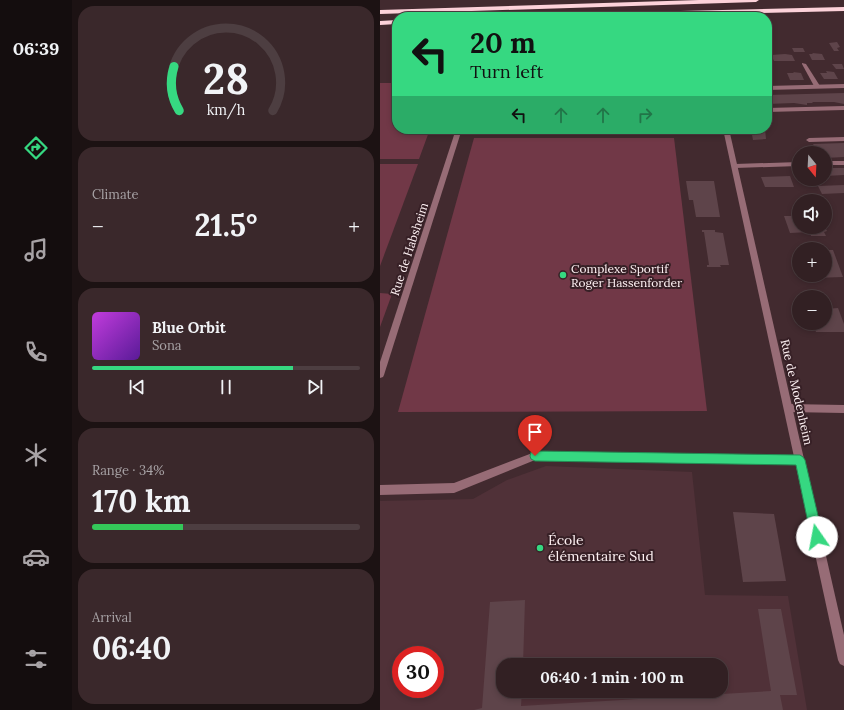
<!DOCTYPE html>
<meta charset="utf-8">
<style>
body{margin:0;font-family:Lora,serif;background:#3a282b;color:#f1f3f6;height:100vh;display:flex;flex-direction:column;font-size:15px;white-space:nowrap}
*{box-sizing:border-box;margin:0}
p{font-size:13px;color:#a8a3a6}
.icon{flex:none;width:22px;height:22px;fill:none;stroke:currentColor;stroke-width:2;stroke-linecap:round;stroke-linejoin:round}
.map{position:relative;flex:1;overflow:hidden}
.sheet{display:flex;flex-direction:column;gap:6px;padding:6px;background:#1c1213;width:308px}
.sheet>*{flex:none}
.guide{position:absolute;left:12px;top:12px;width:380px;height:122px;border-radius:16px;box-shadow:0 2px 6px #0003,0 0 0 1px #4d3e41;background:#36d881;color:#111;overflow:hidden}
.needle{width:26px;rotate:162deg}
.tools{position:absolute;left:412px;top:146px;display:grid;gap:8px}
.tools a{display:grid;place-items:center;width:40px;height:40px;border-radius:50%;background:#322023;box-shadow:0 2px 6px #0003,0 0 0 1px #4d3e41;font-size:20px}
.speed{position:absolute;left:12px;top:646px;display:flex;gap:8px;font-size:20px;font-weight:700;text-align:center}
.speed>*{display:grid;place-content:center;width:52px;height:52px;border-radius:50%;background:#322023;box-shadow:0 2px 6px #0003,0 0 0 1px #4d3e41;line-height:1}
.speed .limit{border:6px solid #d22;background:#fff;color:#111}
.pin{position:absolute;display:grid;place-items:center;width:34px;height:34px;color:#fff;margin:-41px -17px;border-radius:50% 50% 50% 0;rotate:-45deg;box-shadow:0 0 4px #0007}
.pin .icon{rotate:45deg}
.me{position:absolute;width:44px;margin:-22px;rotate:348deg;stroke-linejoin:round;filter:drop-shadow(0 0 3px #0008)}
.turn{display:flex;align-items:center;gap:14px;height:84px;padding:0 12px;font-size:18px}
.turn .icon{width:52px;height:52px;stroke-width:2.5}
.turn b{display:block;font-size:28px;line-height:34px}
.lanes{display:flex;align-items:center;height:38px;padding:0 12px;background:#0003;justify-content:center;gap:20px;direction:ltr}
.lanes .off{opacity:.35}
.big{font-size:30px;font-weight:800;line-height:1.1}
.sheet .card{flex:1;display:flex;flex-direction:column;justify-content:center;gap:6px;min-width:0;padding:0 14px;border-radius:16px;background:#3a282b}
.sheet .dial{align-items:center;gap:0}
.dial svg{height:104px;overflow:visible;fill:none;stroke:#4d3e41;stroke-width:7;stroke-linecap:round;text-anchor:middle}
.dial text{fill:#f1f3f6;stroke:none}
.song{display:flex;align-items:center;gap:12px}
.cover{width:48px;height:48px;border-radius:6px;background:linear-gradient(135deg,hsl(290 70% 55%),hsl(270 70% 35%))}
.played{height:4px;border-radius:2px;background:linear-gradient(90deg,#36d881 75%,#4d3e41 75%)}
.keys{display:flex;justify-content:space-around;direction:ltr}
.heat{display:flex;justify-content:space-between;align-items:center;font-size:22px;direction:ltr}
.charge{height:6px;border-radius:3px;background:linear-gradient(90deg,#34c759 34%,#4d3e41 0)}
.trip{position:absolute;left:116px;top:658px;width:232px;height:40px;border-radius:16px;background:#322023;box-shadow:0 2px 6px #0003,0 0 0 1px #4d3e41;font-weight:800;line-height:40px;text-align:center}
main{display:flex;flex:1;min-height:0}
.tab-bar{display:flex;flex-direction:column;width:72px;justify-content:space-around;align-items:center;background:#140d0e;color:#a8a3a6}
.tab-bar .icon{width:28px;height:28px}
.tab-bar .current{color:#36d881}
.tab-bar b{font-size:18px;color:#f1f3f6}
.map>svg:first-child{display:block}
.built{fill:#503138;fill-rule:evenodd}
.green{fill:#713847}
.building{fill:#5e444a}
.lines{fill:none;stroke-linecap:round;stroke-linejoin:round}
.service{fill:#976c76;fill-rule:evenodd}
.minor{fill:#976c76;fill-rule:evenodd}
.motorway{fill:#fdd2da;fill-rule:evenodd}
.route{fill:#36d881;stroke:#238c54}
.poi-dot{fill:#36d881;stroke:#372026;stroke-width:1.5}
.labels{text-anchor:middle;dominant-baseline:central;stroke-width:4;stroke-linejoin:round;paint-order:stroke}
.street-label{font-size:12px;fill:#fef1f3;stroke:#372026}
.poi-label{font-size:12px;fill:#fef1f3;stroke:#372026;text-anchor:start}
.near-poi-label{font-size:14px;fill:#fef1f3;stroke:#372026;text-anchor:start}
</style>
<main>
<nav class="tab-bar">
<b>06:39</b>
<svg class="icon current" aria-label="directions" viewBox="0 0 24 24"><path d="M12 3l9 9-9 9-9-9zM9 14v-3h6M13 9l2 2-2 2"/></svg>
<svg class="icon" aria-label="music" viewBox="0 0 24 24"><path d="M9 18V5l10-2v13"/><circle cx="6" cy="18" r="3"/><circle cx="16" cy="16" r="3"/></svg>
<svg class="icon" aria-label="phone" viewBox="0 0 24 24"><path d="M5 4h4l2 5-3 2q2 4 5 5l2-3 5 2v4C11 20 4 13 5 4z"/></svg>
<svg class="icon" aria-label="climate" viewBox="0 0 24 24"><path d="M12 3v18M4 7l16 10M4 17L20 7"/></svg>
<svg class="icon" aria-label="car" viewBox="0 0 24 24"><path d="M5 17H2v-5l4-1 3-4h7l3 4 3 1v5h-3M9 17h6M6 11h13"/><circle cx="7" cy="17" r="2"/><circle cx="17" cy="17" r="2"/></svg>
<svg class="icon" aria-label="filters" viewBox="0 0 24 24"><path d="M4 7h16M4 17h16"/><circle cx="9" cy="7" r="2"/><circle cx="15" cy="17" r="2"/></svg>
</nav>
<section class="sheet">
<div class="card dial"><svg viewBox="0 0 100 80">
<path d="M14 69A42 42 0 1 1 86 69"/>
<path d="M14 69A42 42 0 0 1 10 35" stroke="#36d881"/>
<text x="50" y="56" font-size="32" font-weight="700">28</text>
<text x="50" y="72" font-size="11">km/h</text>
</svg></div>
<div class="card"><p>Climate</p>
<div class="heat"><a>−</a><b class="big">21.5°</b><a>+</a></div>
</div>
<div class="card">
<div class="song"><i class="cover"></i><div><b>Blue Orbit</b><p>Sona</p></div></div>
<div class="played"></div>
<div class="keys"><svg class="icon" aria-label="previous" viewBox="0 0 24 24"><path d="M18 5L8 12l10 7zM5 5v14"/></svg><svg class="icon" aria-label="pause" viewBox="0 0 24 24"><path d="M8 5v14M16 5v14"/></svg><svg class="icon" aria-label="next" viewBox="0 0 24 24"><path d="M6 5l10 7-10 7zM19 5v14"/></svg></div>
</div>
<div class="card"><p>Range · 34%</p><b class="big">170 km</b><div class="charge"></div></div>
<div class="card"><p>Arrival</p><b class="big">06:40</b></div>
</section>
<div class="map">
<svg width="464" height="710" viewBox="0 0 464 710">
<rect width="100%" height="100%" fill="#422a2f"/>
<!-- built -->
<path class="built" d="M166,466L312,472L325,595L408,596L427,710H0V501L93,499L127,480ZM21,655H55V689H21ZM123,665H341V691H123Z"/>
<!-- green -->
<g class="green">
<polygon points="0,83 17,83 17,129 50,129 39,159 0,159"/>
<polygon points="94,138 294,138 327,411 18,412"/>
<polygon points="0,164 38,164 0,266"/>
<polygon points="0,293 12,294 0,327"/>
</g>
<!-- building -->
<g class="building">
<polygon points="457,42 460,47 457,48 459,51 454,51 449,43"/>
<polygon points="412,48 423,48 425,52 414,52"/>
<polygon points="432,53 442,54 445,60 432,60 429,54 433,54"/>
<polygon points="405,54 412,55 415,61 394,61 391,55"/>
<polygon points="452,64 462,64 464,69 456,69"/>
<polygon points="446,71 454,72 458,79 444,79 440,73 447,73"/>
<polygon points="413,72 421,73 424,80 410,80 407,73 414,73"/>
<polygon points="464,93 464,104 454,102 432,102 433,103 427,103 427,105 414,103 387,104 387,95"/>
<polygon points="371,129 385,129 386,139 373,140"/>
<polygon points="464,143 464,157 445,158 445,153 438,153 433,144"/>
<polygon points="445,168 464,168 464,175 445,176"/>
<polygon points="410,176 414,187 385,187 381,177"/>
<polygon points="306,181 334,181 340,217 316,217 313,200 309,200"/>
<polygon points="464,185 464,193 442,194 438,186"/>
<polygon points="404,216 419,216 419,227 445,227 447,231 444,232 446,236 431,236 430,232 410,233"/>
<polygon points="322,230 335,230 335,232 343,233 349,265 340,265 341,267 327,267 327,265 329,265 324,232 322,232"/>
<polygon points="445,250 453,250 463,277 434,278 433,275 445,275"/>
<polygon points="458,308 464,324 464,332 436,332 433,323 445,323 445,309"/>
<polygon points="353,512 394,514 406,581 363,582"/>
<polygon points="145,600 143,665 123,665 123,691 142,691 141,706 391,691 378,609 401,609 417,695 400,695 403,710 94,710 102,708 110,602"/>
</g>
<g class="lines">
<!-- service -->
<g class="service">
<polygon points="422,63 426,64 440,86 439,87 434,86 422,64"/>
<polygon points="464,106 464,110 387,112 387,108"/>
<polygon points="76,129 82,129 4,375 3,377 0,378 0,362"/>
<polygon points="464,137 464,141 429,142 426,140 429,138"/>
<rect x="445" y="161" width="19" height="4"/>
<polygon points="419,162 419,166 355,168 352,166 355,164"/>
<polygon points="408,404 464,405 464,413 408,412 405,411 404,408 405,405"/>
<polygon points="155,452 420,456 423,457 425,460 423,463 420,464 155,460 74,493 0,495 0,485 74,483"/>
</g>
<!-- minor -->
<g class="minor">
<polygon points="464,84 464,88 387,90 387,86"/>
<polygon points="343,129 349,129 464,635 464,666 460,664 458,660"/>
</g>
<!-- motorway -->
<g class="motorway">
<polygon points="319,0 379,0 376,2 0,14 0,10"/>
<polygon points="464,7 464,11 212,17 131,17 134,15"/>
<polygon points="17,20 17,24 0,25 0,21"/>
</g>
</g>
<!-- route -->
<polygon class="route" points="155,451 420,455 423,457 425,460 443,537 441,541 437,543 433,541 431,537 416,465 155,461 151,459 150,456 151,452"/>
<!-- markers -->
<g class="poi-dot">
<circle cx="183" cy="275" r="4"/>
<circle cx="160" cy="548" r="4"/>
</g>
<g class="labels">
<!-- street labels -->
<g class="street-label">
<text transform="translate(29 249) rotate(-72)">Rue de Habsheim</text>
<text transform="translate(417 392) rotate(77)">Rue de Modenheim</text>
</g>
<!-- poi labels -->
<g class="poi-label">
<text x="191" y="268">Complexe Sportif<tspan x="191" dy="14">Roger Hassenforder</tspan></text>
</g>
<!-- near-poi labels -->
<g class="near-poi-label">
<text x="168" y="540">École<tspan x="168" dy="16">élémentaire Sud</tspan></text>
</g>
</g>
</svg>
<div class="tools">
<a><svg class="needle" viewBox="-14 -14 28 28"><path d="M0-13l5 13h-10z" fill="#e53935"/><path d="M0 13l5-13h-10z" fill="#a8a3a6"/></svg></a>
<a><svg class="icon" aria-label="sound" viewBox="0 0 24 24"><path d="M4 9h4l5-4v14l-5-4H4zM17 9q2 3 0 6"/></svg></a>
<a>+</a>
<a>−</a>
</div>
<div class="speed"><div class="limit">30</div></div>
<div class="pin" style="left:155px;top:456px;background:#d93025"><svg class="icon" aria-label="arrive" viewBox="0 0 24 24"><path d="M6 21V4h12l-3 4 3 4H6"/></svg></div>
<svg class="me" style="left:437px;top:537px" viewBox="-20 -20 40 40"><circle r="19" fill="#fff"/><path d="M0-13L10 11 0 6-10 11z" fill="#36d881"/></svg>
<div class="trip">06:40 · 1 min · 100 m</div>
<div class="guide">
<div class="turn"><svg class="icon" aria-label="left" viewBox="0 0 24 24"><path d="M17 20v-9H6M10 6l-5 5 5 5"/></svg><div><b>20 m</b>Turn left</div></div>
<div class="lanes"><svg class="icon" aria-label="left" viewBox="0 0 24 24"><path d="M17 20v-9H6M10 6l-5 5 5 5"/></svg><svg class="icon off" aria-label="ahead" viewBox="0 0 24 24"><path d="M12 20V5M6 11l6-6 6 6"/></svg><svg class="icon off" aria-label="ahead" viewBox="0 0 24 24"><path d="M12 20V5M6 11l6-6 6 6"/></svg><svg class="icon off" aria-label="right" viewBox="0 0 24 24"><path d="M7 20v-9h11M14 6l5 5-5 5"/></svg></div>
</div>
</div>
</main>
